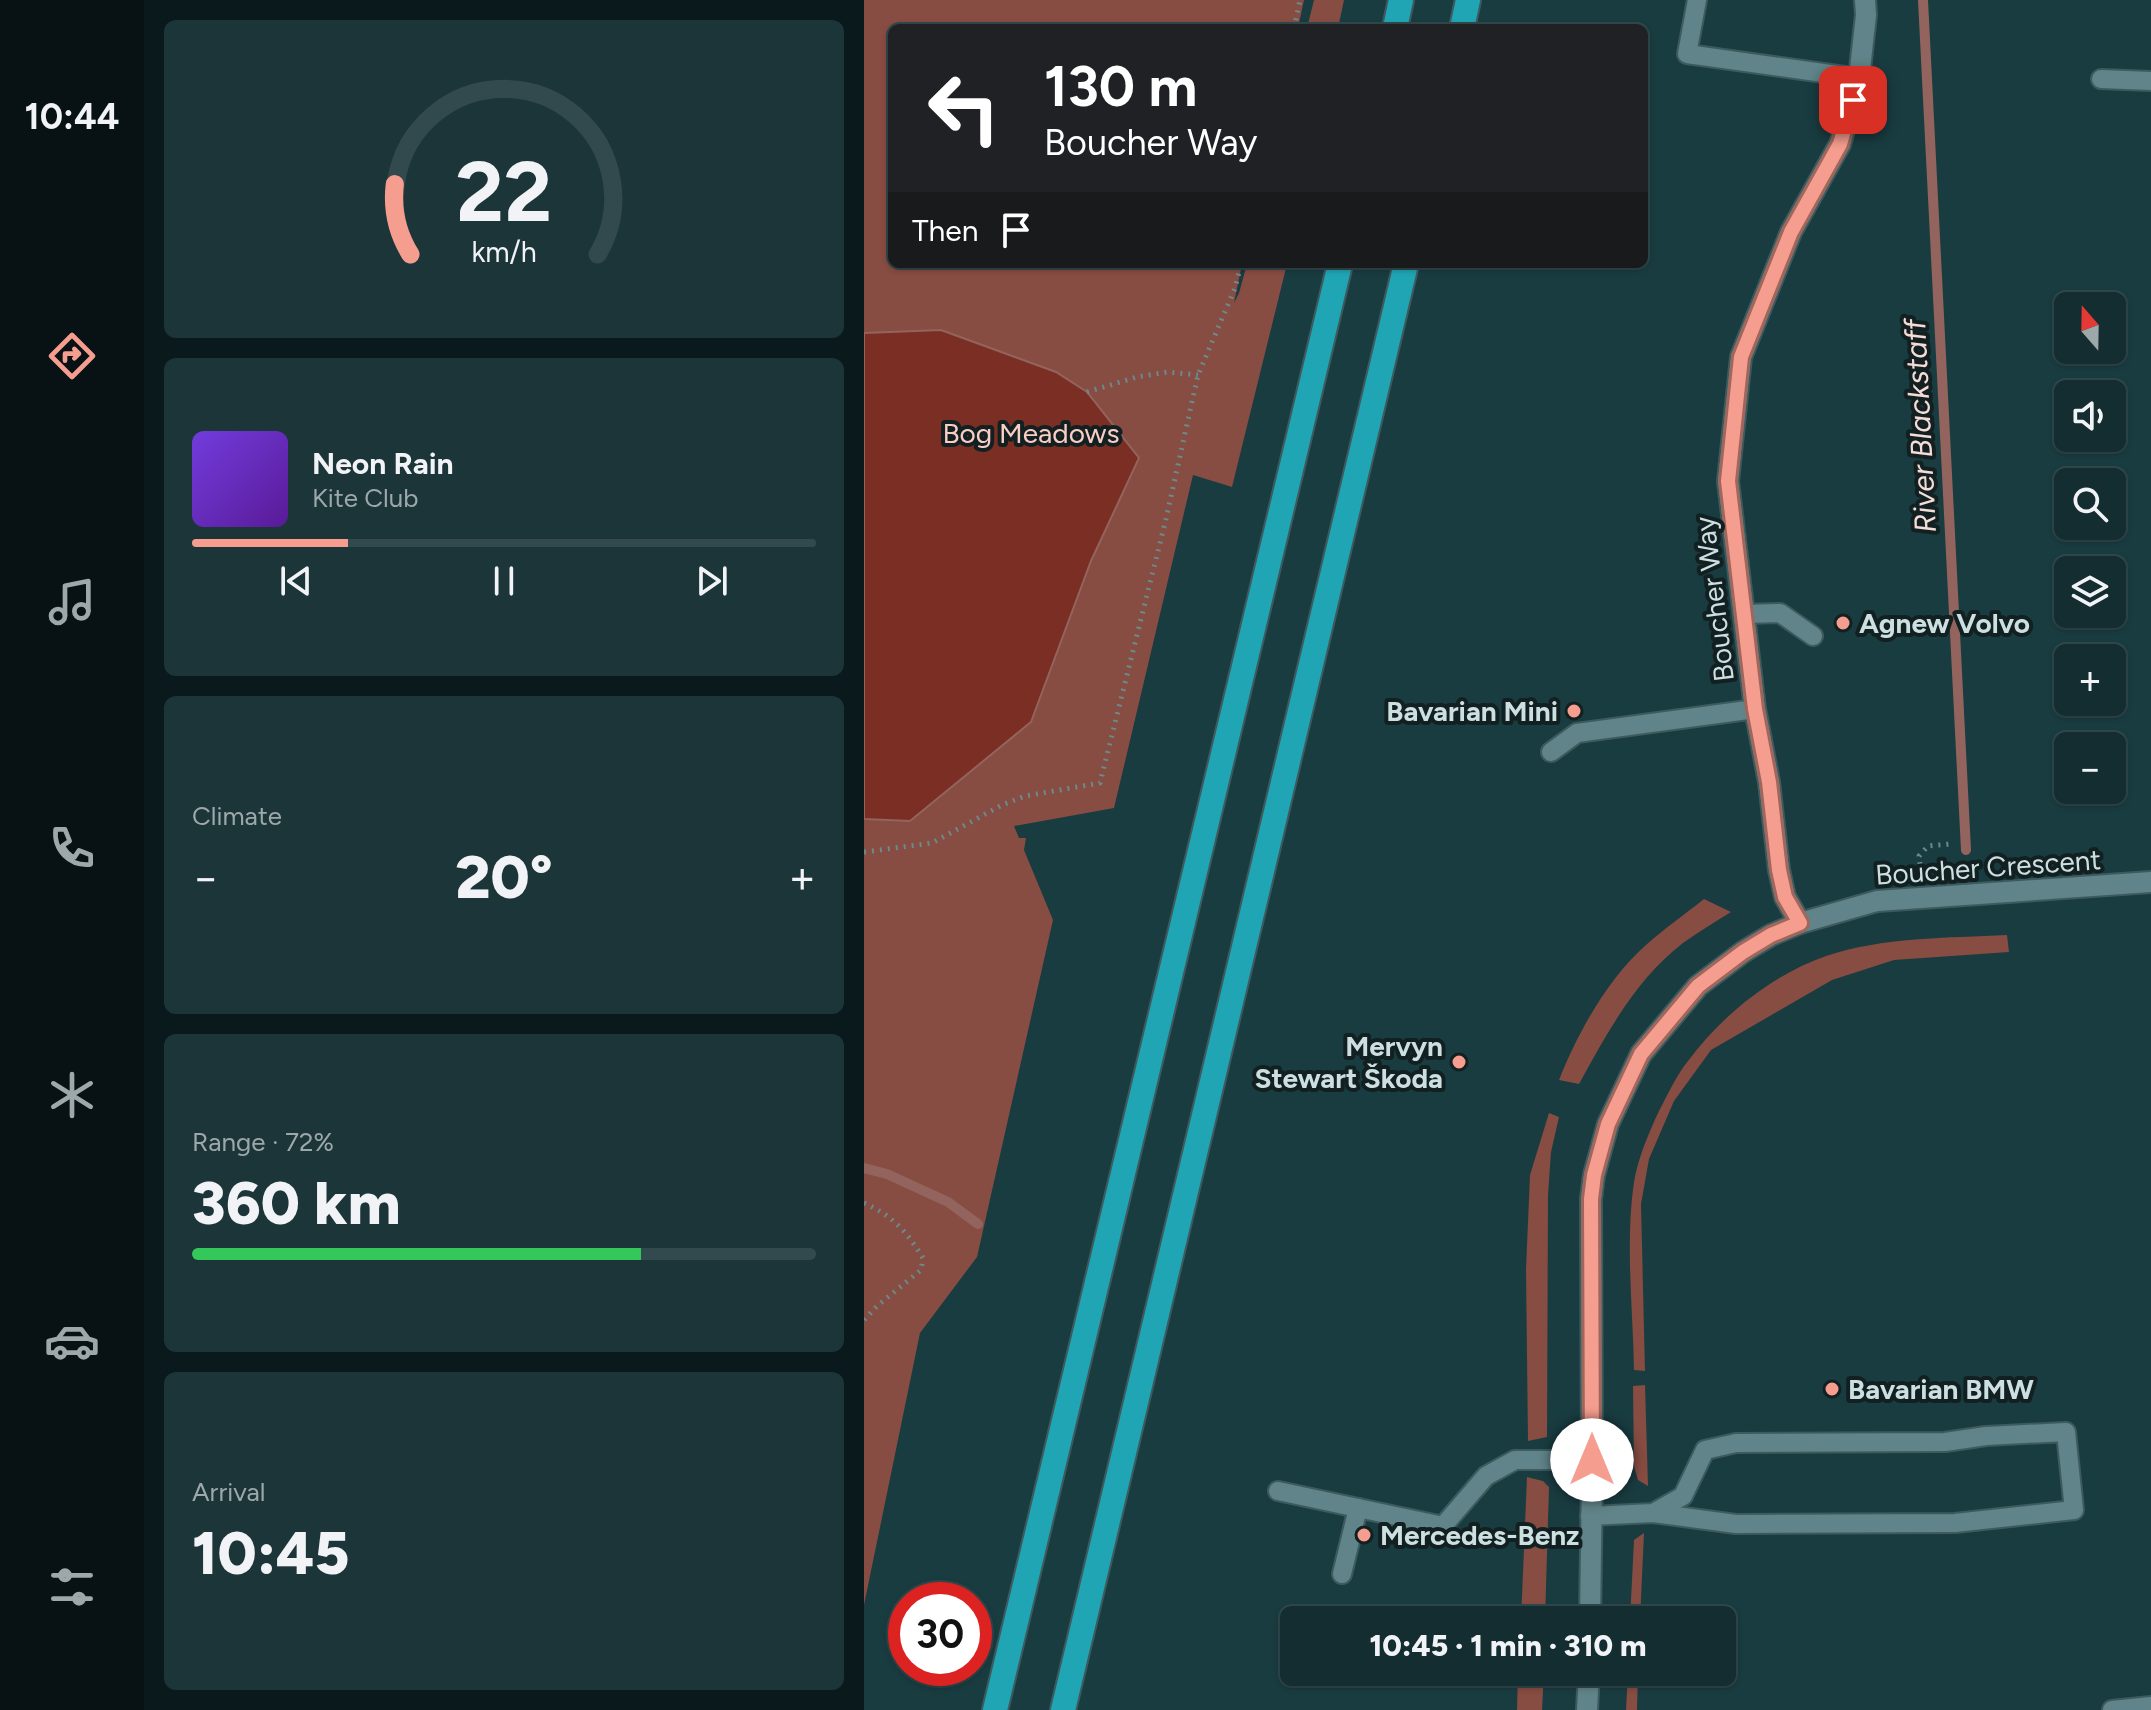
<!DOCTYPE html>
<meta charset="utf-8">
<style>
body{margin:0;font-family:Figtree,sans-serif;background:#1c3539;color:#f1f3f6;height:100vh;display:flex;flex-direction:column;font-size:30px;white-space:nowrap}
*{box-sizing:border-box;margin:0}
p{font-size:26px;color:#9da8ab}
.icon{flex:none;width:44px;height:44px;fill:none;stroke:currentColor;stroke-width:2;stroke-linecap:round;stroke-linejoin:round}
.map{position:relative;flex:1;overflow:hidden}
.panel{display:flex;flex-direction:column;gap:20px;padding:20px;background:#0a191b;width:720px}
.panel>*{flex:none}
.guide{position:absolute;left:24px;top:24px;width:760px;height:244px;border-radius:12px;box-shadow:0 2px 6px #0004,0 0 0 2px #32494d;background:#202124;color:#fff;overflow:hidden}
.needle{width:52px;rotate:340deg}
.tools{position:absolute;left:1190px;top:292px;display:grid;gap:16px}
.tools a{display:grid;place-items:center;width:72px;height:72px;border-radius:12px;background:#132d31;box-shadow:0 2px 6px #0004,0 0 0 2px #32494d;font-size:40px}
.speed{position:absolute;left:24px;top:1582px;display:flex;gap:16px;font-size:40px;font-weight:700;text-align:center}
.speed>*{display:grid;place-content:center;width:104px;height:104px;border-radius:50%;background:#132d31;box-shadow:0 2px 6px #0004,0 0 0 2px #32494d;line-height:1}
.speed .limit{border:12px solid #d22;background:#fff;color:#111}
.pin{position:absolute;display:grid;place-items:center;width:68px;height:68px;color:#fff;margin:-34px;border-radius:16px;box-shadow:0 4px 12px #0006}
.me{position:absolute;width:88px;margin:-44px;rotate:0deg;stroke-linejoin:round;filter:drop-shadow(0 0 6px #0008)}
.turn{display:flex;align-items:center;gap:28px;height:168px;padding:0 24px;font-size:36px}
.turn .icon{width:104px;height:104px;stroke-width:2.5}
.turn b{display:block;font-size:56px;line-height:68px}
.then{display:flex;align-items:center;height:76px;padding:0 24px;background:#0003;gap:16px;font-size:30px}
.big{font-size:60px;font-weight:800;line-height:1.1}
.panel .card{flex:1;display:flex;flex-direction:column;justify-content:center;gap:12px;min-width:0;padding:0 28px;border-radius:12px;background:#1c3539}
.panel .dial{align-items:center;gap:0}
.dial svg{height:208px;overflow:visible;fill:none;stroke:#32494d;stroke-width:7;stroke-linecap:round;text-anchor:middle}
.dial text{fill:#f1f3f6;stroke:none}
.song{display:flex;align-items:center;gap:24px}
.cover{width:96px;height:96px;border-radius:12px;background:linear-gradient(135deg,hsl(260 70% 55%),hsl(270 70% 35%))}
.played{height:8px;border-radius:4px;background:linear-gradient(90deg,#f59d8e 25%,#32494d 25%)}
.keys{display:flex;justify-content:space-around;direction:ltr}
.heat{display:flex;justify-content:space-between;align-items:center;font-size:44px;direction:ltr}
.charge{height:12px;border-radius:6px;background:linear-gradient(90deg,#34c759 72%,#32494d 0)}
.trip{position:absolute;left:416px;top:1606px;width:456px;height:80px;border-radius:12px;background:#132d31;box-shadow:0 2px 6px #0004,0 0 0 2px #32494d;font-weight:800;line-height:80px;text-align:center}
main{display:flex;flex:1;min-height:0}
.menu{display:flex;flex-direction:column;width:144px;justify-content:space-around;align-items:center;background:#081214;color:#9da8ab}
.menu .icon{width:56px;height:56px}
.menu .selected{color:#f59d8e}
.menu b{font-size:36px;color:#f1f3f6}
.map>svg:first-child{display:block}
.green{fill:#874c42}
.water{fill:#7b2f24;stroke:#93645d;stroke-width:2}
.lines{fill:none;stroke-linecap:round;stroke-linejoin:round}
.stream{stroke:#93645d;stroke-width:10}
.service-casing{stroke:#3d5b5f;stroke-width:22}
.minor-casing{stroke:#3d5b5f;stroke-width:24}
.motorway-casing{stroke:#3d5b5f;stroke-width:28}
.path{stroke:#6d898c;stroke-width:5;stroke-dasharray:2 6;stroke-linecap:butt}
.service{stroke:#608489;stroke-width:18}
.minor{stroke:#608489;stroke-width:20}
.motorway{stroke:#20a5b4;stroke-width:24}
.route-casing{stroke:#9f665c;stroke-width:20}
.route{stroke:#f59d8e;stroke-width:14}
.poi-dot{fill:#f59d8e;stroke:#122022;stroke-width:3}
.labels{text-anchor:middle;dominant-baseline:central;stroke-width:8;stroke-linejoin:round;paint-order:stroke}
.park-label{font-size:28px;fill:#fccdc4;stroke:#122022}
.street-label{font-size:28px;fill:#ccdfe1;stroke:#122022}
.poi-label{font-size:28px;font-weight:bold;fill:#ccdfe1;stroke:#122022;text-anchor:start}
.water-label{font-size:30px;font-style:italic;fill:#f4dcd8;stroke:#122022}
</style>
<main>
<nav class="menu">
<b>10:44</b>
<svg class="icon selected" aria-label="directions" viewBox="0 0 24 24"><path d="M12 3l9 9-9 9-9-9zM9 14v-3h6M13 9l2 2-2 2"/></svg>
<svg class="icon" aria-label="music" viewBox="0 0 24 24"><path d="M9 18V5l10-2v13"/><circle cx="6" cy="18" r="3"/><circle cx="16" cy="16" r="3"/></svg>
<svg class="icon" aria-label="phone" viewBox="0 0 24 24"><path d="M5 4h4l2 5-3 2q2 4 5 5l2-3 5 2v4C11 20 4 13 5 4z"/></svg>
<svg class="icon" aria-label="climate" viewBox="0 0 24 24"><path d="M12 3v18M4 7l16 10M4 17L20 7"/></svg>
<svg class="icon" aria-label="car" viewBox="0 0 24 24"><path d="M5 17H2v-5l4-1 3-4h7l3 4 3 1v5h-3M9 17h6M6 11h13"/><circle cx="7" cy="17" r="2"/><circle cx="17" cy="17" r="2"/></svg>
<svg class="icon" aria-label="filters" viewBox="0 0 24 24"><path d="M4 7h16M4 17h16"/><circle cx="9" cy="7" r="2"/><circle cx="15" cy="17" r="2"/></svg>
</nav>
<section class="panel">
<div class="card dial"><svg viewBox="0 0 100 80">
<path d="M14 69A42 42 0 1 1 86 69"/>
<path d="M14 69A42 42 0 0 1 8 42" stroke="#f59d8e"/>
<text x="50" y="56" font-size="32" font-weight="700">22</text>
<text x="50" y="72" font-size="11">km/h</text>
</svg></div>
<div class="card">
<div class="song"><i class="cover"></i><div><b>Neon Rain</b><p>Kite Club</p></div></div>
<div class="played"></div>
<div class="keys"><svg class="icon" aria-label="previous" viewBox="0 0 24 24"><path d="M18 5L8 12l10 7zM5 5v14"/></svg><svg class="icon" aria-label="pause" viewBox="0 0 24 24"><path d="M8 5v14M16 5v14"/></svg><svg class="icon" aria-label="next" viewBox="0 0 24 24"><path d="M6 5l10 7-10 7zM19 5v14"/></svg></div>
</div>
<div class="card"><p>Climate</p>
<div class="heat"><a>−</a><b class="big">20°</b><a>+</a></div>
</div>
<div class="card"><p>Range · 72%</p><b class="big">360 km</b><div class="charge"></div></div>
<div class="card"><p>Arrival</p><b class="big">10:45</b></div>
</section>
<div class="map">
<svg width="1287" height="1710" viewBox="0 0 1287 1710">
<rect width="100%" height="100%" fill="#193c41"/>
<!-- green -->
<g class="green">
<polygon points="0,0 440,0 434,28 28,28 28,264 378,264 370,303 375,293 383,264 423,264 368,487 329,475 250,808 150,826 155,838 162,838 160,850 189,920 113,1257 56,1333 0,1605"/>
<polygon points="450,0 480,0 474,28 443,28"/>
<path d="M840,899L867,912C851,922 834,932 819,943C772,979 743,1033 715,1084L695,1080C713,1034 744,978 782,945C800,929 821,914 840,899Z"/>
<path d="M1143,935L1145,952L1030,960L968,980L847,1050L810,1101L785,1159L777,1204L781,1371L770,1370C769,1309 761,1242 770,1182C774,1158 784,1135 794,1113C803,1096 812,1076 824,1061C858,1015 908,975 962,956C1018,937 1084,938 1143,935Z"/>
<polygon points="685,1113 695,1117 687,1152 684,1195 683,1437 664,1441 662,1269 666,1175"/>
<polygon points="781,1385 784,1486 774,1480 770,1466 769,1386"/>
<polygon points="663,1477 679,1481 685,1487 681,1620 657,1620"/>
<polygon points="780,1533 776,1620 766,1620 770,1540"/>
<polygon points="654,1672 680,1672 678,1710 653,1710"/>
<polygon points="764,1672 774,1672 773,1710 762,1710"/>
</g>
<!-- water -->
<polygon class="water" points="77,330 192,372 223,392 275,458 227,561 167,722 46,821 0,819 0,333"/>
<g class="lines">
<!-- stream -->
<g class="stream">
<polyline points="1059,0 1102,850"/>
<polyline points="0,1168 23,1174 84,1202 114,1224"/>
</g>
<defs>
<g id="service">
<polyline points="833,0 823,54 995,78"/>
<polyline points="1237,79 1287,81"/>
<polyline points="880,614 916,613 949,636"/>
<polyline points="687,752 713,733 891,709"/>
<polyline points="414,1491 579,1526 622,1476 651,1460 728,1460"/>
<polyline points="726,1516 789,1513 872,1524 1091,1523 1210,1510 1202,1432 1122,1436 1081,1442 872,1443 841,1450 819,1496 789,1513"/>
<polyline points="478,1574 494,1508"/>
<polyline points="1248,1710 1287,1706"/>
</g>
<g id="minor">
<polyline points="936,923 921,897 915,870 905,782 891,709 864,481 877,357 927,232 976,144 995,78 1002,15 1001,0"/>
<polyline points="726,1620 728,1481 727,1199 730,1175 744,1124 777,1054 834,986 879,952 907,935 936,923 1013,901 1287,882"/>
<polyline points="723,1710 725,1672"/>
</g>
<g id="motorway">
<polyline points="531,28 537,0"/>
<polyline points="598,28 604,0"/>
<polyline points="131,1710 476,264"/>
<polyline points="199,1710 542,264"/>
</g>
</defs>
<!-- service casing -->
<use href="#service" class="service-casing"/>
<!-- minor casing -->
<use href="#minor" class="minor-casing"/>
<!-- motorway casing -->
<use href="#motorway" class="motorway-casing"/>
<!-- path -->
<g class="path">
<polyline points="430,28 436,0"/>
<polyline points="223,392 273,377 303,372 334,375"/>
<polyline points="0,852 68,843 138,805 161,796 236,783 302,519 334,375 371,288 377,264"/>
<polyline points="1057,872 1055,856 1064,846 1086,844"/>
<path d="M0,1203C29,1216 43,1232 59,1258L57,1270L13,1306L0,1320"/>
</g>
<!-- service -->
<use href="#service" class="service"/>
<!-- minor -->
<use href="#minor" class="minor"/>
<!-- motorway -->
<use href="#motorway" class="motorway"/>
</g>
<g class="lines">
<defs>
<polyline id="route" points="728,1460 727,1199 730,1175 744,1124 777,1054 834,986 879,952 907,935 936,923 921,897 915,870 905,782 891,709 864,481 877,357 927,232 976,144 989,100"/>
</defs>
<!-- route casing -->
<use href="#route" class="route-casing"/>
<!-- route -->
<use href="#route" class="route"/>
</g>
<!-- markers -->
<g class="poi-dot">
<circle cx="979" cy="623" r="8"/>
<circle cx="710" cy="711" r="8"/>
<circle cx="595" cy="1062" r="8"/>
<circle cx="968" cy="1389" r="8"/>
<circle cx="500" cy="1535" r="8"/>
</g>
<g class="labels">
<!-- park labels -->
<g class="park-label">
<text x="167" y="433">Bog Meadows</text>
</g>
<!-- street labels -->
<g class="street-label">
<text transform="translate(850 599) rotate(-97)">Boucher Way</text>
<text transform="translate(1124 867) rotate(-4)">Boucher Crescent</text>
</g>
<!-- poi labels -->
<g class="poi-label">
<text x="995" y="623">Agnew Volvo</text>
<text x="694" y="711" text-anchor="end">Bavarian Mini</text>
<text x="579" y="1046" text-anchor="end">Mervyn<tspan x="579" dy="32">Stewart Škoda</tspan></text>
<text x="984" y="1389">Bavarian BMW</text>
<text x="516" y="1535">Mercedes-Benz</text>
</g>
<!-- water labels -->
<g class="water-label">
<text transform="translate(1056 426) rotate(-93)">River Blackstaff</text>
</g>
</g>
</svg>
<div class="tools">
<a><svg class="needle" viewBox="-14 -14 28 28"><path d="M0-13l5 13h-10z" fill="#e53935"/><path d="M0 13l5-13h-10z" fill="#9da8ab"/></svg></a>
<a><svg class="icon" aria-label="sound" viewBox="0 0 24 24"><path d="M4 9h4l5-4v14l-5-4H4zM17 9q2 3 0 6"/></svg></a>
<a><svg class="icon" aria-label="search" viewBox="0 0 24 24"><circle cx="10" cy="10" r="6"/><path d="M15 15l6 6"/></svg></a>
<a><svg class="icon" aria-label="layers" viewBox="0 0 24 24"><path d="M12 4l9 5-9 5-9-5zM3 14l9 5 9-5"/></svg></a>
<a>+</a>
<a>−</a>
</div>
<div class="speed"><div class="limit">30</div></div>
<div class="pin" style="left:989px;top:100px;background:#d93025"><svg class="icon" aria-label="arrive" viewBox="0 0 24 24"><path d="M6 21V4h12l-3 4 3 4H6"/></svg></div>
<svg class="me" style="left:728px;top:1460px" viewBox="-20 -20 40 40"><circle r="19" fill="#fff"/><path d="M0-13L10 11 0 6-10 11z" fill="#f59d8e"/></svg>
<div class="trip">10:45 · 1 min · 310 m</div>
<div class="guide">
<div class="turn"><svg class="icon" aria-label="left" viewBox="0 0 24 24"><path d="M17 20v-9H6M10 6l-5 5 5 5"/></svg><div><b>130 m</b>Boucher Way</div></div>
<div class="then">Then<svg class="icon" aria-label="arrive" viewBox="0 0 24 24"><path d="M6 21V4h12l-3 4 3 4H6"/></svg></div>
</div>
</div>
</main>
